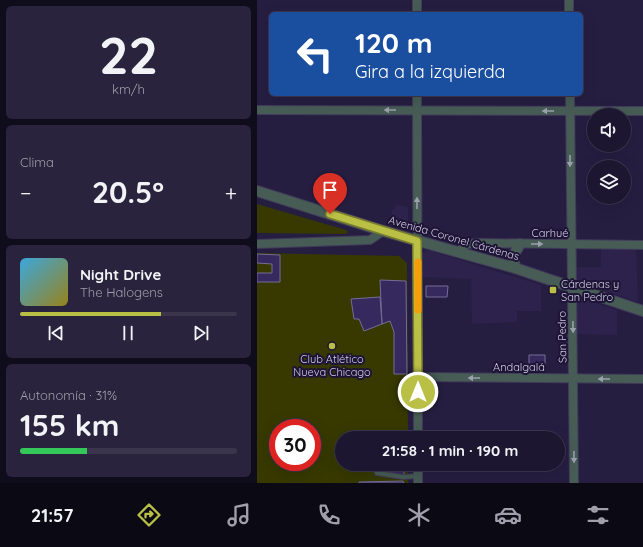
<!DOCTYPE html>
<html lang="es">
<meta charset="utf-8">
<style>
body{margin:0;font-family:Quicksand,sans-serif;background:#29233d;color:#f1f3f6;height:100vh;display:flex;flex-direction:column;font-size:15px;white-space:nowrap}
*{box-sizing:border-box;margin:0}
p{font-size:13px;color:#a09fab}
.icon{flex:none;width:22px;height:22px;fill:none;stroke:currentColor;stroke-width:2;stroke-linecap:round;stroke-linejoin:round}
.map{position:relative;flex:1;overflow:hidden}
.side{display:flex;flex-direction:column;gap:6px;padding:6px;background:#0f0c1b;width:257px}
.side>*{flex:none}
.hud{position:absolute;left:12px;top:12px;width:314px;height:84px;border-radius:6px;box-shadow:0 4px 16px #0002,0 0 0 1px #3a354d;background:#1a4fa0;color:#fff;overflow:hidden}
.buttons{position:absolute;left:330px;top:108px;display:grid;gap:8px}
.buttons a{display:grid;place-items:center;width:44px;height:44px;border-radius:50%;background:#1c1631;box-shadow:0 4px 16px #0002,0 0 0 1px #3a354d;font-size:20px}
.speed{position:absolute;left:12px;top:419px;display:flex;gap:8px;font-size:20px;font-weight:700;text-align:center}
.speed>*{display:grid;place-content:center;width:52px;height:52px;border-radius:50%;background:#1c1631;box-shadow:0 4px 16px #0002,0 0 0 1px #3a354d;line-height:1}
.speed .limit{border:6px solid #d22;background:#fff;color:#111}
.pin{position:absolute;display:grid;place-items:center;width:34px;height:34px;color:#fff;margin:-41px -17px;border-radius:50% 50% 50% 0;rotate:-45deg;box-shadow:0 0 4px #0007}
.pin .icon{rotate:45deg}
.me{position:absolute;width:44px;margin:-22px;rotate:0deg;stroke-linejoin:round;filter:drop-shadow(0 0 3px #0008)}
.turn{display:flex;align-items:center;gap:14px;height:84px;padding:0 20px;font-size:18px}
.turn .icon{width:52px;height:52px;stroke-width:2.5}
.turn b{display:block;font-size:28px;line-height:34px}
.big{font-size:30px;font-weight:800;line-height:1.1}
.side .card{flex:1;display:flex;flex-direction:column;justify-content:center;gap:6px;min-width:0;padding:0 14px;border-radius:6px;background:#29233d}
.side .dial{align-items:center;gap:0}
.dial b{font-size:52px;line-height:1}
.song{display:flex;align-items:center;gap:12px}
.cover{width:48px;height:48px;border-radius:6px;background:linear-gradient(135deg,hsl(200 70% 55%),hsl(50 70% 35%))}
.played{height:4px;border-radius:2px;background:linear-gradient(90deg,#bac045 65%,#3a354d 65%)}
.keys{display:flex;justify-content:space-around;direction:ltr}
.heat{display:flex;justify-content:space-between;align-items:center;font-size:22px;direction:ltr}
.charge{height:6px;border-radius:3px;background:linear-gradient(90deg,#34c759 31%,#3a354d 0)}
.trip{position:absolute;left:78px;top:431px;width:230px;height:40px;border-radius:20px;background:#1c1631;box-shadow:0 4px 16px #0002,0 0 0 1px #3a354d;font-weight:800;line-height:40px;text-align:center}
.dock{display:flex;height:64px;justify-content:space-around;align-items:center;background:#0b0914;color:#a09fab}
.dock .icon{width:28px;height:28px}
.dock .active{color:#bac045}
.dock b{font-size:18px;color:#f1f3f6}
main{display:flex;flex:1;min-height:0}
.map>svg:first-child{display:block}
.built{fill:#2c224c}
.green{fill:#373901;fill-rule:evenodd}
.building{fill:#36295d;stroke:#746d97}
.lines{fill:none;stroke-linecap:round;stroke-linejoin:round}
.service-casing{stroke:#423a5b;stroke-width:6}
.minor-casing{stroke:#423a5b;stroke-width:10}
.tertiary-casing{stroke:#423a5b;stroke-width:12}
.service{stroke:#465c55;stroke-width:4}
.minor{stroke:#465c55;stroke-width:8}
.tertiary{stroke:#465c55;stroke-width:10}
.oneway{fill:#9aa0ac}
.route-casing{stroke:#797d2d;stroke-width:10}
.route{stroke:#bac045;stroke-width:7}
.slow{stroke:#f59e0b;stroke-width:7}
.poi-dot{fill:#bac045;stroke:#1d1436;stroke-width:1.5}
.labels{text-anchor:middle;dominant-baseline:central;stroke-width:4;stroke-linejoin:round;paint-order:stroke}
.street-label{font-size:11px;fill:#d2cee6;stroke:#1d1436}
.poi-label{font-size:11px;fill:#d2cee6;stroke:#1d1436;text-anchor:start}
</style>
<main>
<section class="side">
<div class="card dial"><b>22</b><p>km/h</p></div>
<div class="card"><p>Clima</p>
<div class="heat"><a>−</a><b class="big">20.5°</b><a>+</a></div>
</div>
<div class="card">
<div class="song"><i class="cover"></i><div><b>Night Drive</b><p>The Halogens</p></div></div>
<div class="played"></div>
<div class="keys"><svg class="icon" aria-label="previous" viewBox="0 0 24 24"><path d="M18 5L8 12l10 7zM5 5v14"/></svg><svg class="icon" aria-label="pause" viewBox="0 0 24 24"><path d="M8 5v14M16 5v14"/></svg><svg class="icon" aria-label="next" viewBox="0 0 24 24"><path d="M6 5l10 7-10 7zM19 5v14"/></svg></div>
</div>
<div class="card"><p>Autonomía · 31%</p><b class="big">155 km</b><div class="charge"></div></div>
</section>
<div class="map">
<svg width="386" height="483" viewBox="0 0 386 483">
<rect width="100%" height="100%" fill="#261e41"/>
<!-- built -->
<g class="built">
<polygon points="139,205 151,207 151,221 141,227 132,224 135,210 137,210"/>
<polygon points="344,249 379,249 381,302 319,281 318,267 344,267"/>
<polygon points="170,250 284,285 284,311 260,311 260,322 215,324 214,279 162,277 163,254"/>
<polygon points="322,298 360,310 360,335 318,334 318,304"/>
</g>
<!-- green -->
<g class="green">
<polygon points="0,204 89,230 91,232 89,234 0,233"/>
<path d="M0,253L142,256L150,263L151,438H85V464H151V483H0ZM21,428H55V462H21Z"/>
</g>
<!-- building -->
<g class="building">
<polygon points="0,254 23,255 23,282 0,282 0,273 15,273 15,264 0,263"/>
<polygon points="123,280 149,281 150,374 137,374 137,332 133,321 125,324"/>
<polygon points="169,286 191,286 190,297 169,297"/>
<polygon points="123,297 125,324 107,331 102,319 97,319 94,299"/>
<polygon points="272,355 288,355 288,366 272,365"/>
<polygon points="134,464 147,464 147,475 135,475"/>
<polygon points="146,481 147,483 102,483 102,482"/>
</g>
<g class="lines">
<defs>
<polyline id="service" points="118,464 120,473 146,477 161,476"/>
<g id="minor">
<polyline points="160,0 160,14"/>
<polyline points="312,0 312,14"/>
<polyline points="160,94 161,438"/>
<polyline points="313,94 317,483"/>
<polyline points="0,110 386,111"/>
<polyline points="0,244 113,240 126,231"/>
<polyline points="202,251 210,244 222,243 386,245"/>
<polyline points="161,377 386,379"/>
<polyline points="161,483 161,464"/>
</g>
<g id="tertiary">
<polyline points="0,191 126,231 258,268 386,311"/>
<polyline points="258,268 256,256 263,244"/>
</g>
</defs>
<!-- service casing -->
<use href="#service" class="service-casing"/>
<!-- minor casing -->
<use href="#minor" class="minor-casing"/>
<!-- tertiary casing -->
<use href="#tertiary" class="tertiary-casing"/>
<!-- service -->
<use href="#service" class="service"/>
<!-- minor -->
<use href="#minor" class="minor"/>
<!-- tertiary -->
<use href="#tertiary" class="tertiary"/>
</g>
<!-- one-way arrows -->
<defs><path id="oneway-solid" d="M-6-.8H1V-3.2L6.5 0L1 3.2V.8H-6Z"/></defs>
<g class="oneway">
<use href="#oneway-solid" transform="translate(133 110) rotate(-180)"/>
<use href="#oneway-solid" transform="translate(291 111) rotate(-180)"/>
<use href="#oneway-solid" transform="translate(313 161) rotate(90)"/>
<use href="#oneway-solid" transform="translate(160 203) rotate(-90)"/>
<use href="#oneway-solid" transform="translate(280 244)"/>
<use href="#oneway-solid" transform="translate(316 327) rotate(89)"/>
<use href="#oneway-solid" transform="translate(217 378) rotate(-180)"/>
<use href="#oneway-solid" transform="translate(347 379) rotate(-180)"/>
<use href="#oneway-solid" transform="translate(317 457) rotate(90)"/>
</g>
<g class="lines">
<defs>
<polyline id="route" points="73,214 160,241 161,392"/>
</defs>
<!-- route casing -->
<use href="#route" class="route-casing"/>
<!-- route -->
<use href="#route" class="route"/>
<!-- slow -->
<polyline class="slow" points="161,262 161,310"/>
</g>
<!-- markers -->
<g class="poi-dot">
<rect x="292" y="286" width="8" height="8" rx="2"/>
<circle cx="75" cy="346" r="4"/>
</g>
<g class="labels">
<!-- street labels -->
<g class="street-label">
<text x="293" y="233">Carhué</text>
<text transform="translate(197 238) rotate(16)">Avenida Coronel Cárdenas</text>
<text transform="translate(305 337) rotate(-91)">San Pedro</text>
<text x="262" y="367">Andalgalá</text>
</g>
<!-- poi labels -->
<g class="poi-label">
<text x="304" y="284">Cárdenas y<tspan x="304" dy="13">San Pedro</tspan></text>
<text x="75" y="359" text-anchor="middle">Club Atlético<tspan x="75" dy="13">Nueva Chicago</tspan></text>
</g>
</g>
</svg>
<div class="buttons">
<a><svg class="icon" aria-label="sound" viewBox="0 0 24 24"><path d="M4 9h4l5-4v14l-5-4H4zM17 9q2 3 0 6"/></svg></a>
<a><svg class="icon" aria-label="layers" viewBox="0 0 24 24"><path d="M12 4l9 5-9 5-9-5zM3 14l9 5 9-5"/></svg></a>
</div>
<div class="speed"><div class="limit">30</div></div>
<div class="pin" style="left:73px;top:214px;background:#d93025"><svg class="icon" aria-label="arrive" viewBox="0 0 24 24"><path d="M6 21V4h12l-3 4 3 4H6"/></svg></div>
<svg class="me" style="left:161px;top:392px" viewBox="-20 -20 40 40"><circle r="17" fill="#bac045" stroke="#fff" stroke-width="3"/><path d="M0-11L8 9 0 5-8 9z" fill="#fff"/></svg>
<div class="trip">21:58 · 1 min · 190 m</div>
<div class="hud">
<div class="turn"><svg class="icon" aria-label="left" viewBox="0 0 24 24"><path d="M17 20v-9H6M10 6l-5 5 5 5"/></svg><div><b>120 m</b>Gira a la izquierda</div></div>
</div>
</div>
</main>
<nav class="dock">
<b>21:57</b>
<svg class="icon active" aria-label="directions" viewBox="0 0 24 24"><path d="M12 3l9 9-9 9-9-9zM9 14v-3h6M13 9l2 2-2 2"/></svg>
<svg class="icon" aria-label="music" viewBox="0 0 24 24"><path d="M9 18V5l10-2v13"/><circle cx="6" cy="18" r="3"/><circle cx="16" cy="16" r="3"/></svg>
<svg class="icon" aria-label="phone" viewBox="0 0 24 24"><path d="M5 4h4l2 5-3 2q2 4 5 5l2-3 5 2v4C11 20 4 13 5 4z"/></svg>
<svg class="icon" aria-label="climate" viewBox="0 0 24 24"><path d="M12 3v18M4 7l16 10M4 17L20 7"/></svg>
<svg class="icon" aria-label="car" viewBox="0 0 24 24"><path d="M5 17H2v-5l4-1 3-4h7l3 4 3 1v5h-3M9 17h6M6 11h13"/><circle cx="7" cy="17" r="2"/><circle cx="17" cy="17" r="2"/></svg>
<svg class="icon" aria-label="filters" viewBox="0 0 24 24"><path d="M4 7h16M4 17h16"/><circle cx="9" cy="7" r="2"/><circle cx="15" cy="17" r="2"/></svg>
</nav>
